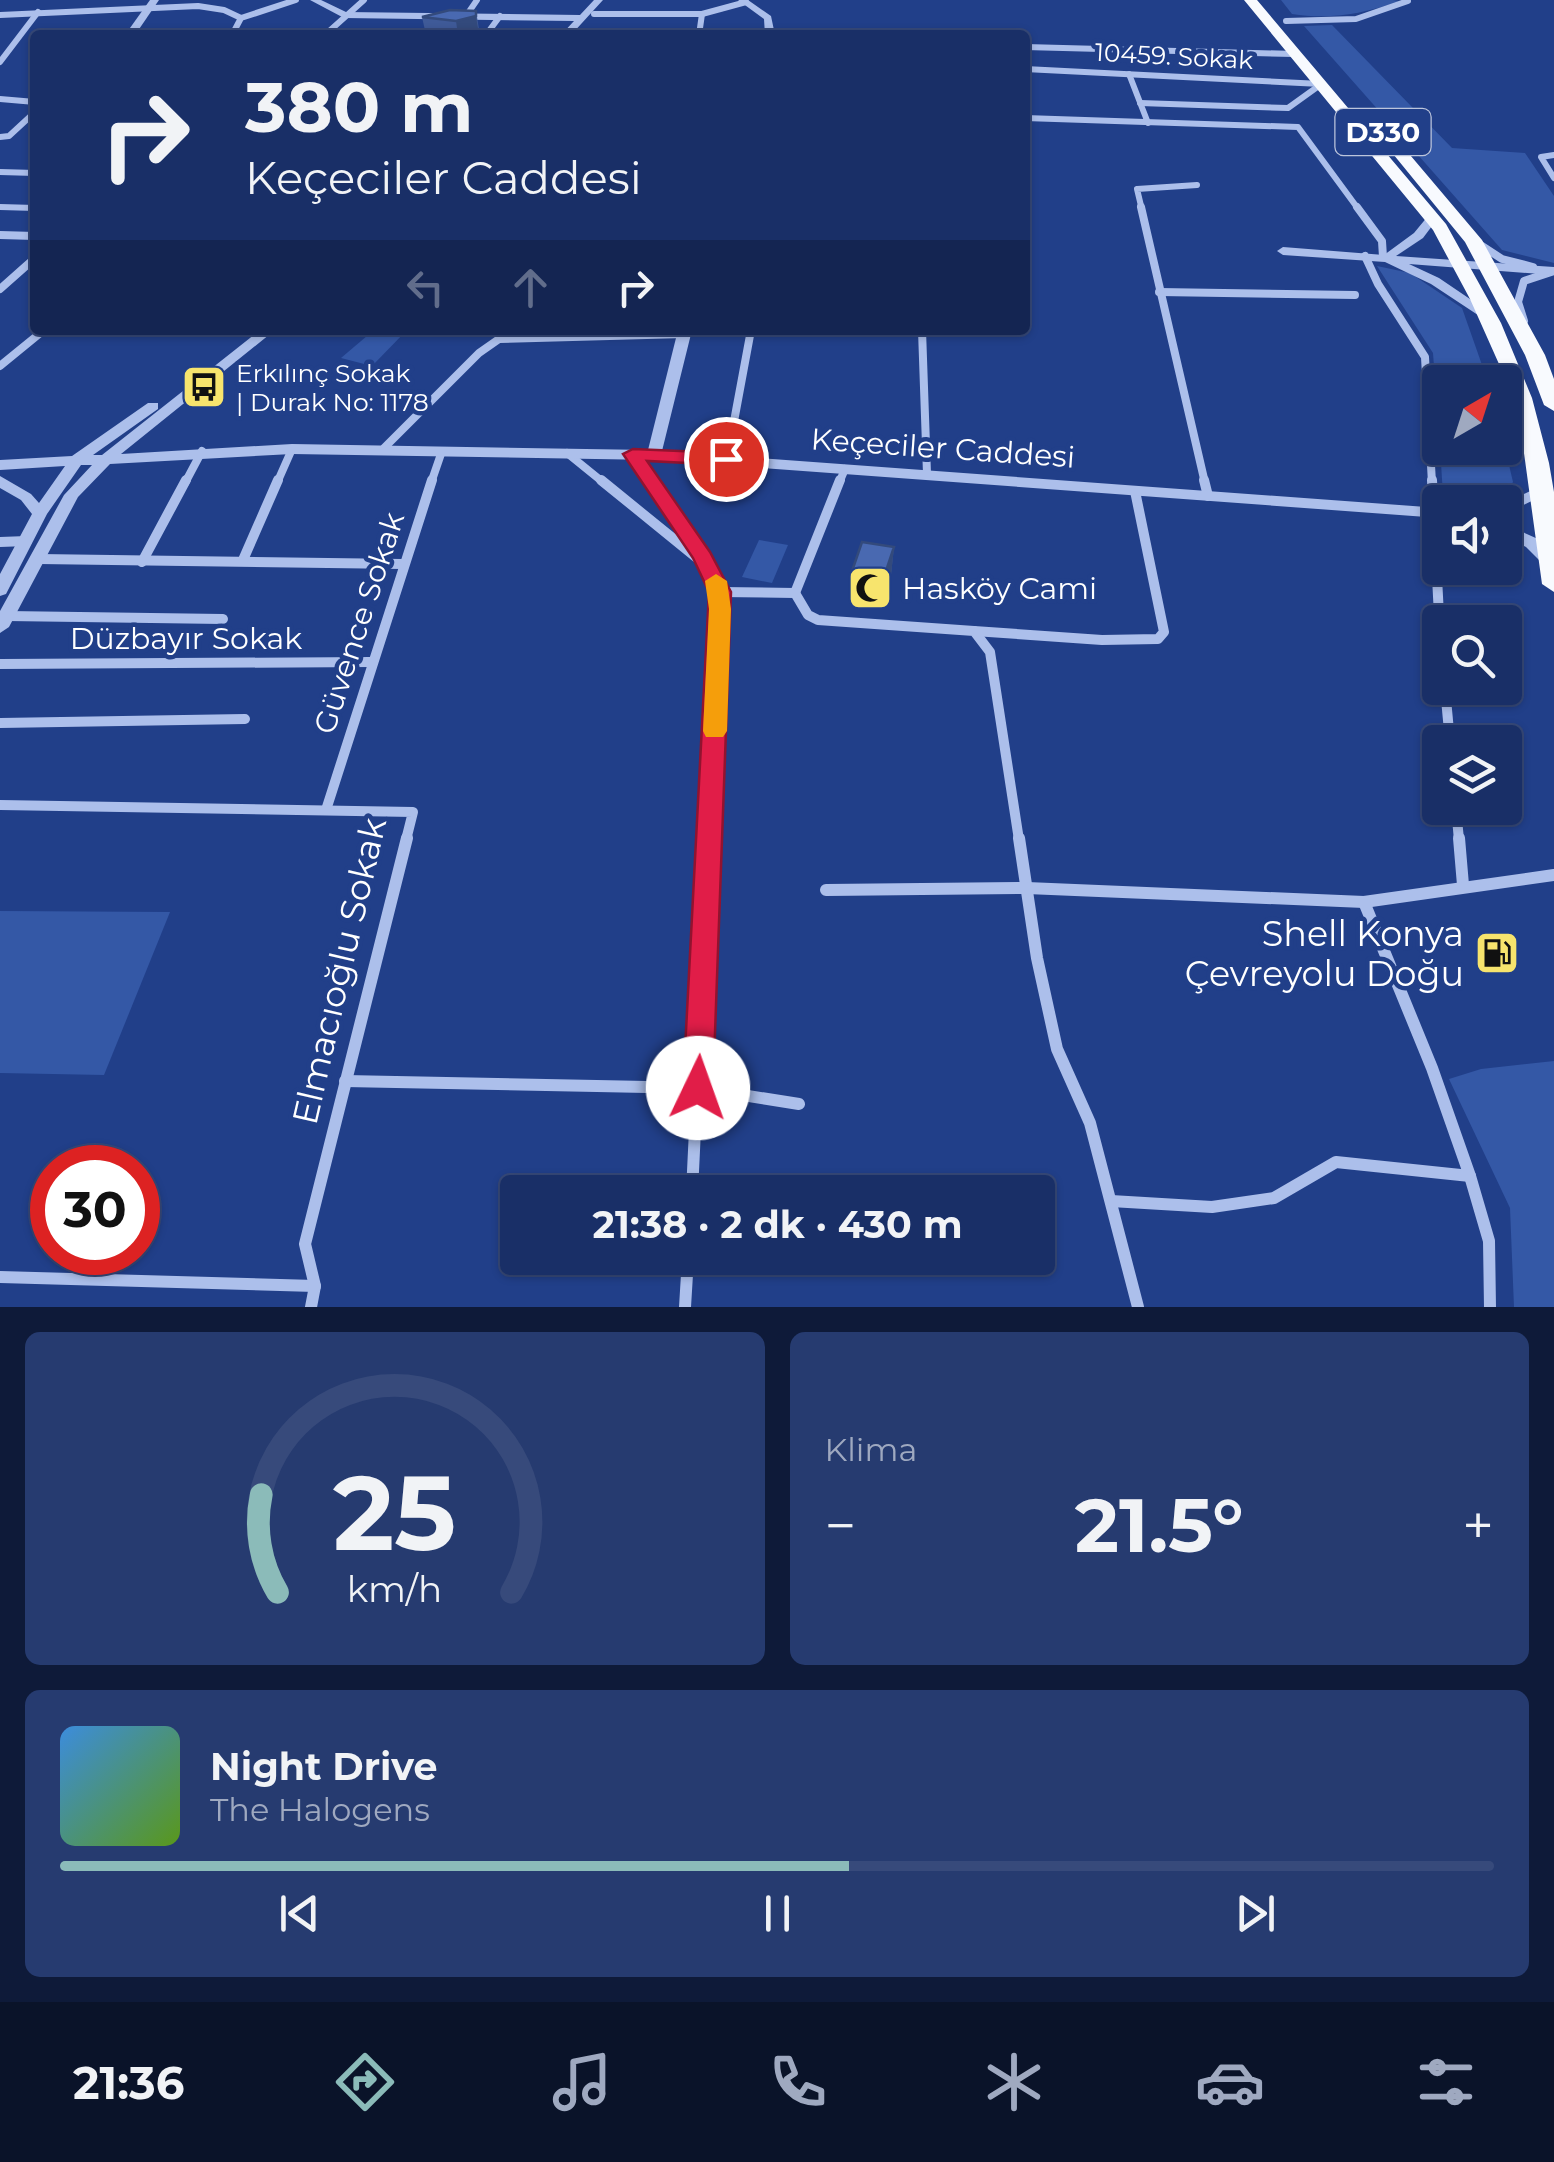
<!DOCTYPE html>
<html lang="tr">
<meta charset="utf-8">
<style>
body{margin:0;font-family:Montserrat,sans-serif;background:#263b70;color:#f1f3f6;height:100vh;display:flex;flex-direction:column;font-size:38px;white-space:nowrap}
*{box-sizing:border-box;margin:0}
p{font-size:32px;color:#9fa9c0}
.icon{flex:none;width:55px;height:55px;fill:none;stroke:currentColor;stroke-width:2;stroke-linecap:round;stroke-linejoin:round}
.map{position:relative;height:1307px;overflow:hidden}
.sheet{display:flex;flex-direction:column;gap:25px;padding:25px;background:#0e1a39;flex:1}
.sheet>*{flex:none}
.guide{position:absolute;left:30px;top:30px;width:1000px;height:305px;border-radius:10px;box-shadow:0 2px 8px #0004,0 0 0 2px #374a7b;background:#192f67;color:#f1f3f6;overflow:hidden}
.needle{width:65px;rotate:39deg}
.controls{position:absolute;left:1422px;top:365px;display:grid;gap:20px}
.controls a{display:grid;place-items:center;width:100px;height:100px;border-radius:10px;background:#192f67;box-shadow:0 2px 8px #0004,0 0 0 2px #374a7b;font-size:50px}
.speed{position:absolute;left:30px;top:1145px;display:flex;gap:20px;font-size:50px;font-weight:700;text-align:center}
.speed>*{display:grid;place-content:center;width:130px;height:130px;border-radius:50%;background:#192f67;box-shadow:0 2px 8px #0004,0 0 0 2px #374a7b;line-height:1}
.speed .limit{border:15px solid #d22;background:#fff;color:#111}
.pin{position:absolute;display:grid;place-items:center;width:85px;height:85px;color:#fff;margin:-42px;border:5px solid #fff;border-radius:50%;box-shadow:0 2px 10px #0007}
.me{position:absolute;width:110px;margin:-55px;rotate:3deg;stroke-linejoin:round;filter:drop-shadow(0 0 8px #0008)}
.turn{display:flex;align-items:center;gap:35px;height:210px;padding:0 50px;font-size:45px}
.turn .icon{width:130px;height:130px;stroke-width:2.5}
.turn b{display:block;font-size:70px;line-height:85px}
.lanes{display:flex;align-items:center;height:95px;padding:0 50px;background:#0003;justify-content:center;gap:50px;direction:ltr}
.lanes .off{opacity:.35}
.big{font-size:75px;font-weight:700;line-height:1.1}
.sheet .tile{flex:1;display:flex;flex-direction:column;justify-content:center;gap:15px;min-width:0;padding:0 35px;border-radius:15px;background:#263b70}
.sheet .dial{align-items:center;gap:0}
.dial svg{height:260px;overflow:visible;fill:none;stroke:#374a7b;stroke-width:7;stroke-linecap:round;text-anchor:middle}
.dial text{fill:#f1f3f6;stroke:none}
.song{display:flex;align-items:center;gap:30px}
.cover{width:120px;height:120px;border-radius:15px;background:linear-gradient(135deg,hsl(210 70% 55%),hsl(90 70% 35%))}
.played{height:10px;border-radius:5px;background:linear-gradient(90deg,#8bbbb9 55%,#374a7b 55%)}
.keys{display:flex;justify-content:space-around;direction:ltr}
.heat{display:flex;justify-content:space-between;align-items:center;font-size:55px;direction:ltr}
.sheet .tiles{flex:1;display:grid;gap:25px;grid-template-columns:1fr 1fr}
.tile:last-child{grid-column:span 2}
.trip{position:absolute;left:500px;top:1175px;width:555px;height:100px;border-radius:10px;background:#192f67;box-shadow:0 2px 8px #0004,0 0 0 2px #374a7b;font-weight:700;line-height:100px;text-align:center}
.menu{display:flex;height:160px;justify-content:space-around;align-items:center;background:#0a1329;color:#9fa9c0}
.menu .icon{width:70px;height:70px}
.menu .active{color:#8bbbb9}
.menu b{font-size:45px;color:#f1f3f6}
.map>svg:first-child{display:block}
.green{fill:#3458a6}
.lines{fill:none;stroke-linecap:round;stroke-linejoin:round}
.minor-far3{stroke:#acbfeb;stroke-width:6}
.minor-far2{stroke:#acbfeb;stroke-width:8}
.minor-far1{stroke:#acbfeb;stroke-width:10}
.minor{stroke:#acbfeb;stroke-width:12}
.tertiary{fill:#acbfeb;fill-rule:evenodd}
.trunk{fill:#f8fafe;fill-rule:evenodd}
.wall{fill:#3f5a98}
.shaded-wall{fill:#334a7c}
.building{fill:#4969b1;stroke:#334a7c;stroke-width:2.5}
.route{fill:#e11d48;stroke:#92132f;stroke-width:2.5}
.slow{fill:#f59e0b}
.labels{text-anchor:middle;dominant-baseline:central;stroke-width:9;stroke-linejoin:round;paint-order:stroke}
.far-street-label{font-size:25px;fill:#fff;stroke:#213f89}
.far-poi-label{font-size:25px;fill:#fff;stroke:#213f89;text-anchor:start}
.shield{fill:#213f89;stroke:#bcc5dc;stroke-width:2.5}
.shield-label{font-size:28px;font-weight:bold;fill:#fff}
.street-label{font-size:30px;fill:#fff;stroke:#213f89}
.poi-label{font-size:30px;fill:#fff;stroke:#213f89;text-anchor:start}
.near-poi-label{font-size:35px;fill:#fff;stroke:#213f89;text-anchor:end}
.near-street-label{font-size:35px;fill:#fff;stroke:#213f89}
</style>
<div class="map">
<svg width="1554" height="1307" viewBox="0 0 1554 1307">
<rect width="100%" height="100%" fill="#213f89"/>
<!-- green -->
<g class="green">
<path d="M1281,0H1393L1399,1C1364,14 1329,20 1292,14Z"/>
<polygon points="1332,25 1452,148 1525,153 1554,196 1554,263 1502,250 1304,26"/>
<polygon points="1377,266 1410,273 1462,308 1488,382 1440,382 1440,447 1433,353"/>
<polygon points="374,330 407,330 372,366 341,358"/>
<polygon points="1440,448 1505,448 1513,482 1507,491 1467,497 1443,494"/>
<polygon points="759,540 788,545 772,583 742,577"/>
<polygon points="0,911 170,912 104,1075 0,1073"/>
<polygon points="1554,1061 1554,1307 1514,1307 1510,1208 1449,1079 1481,1069"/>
</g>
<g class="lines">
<!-- minor-far3 -->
<g class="minor-far3">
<polyline points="594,14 702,14 746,2"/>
<polyline points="0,15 198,6 224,10 241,18"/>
<polyline points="466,16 477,0"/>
<polyline points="1286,21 1356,19 1408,1"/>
<polyline points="327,31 421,34"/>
<polyline points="326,34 364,0"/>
<polyline points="232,35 241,18 296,0"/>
<polyline points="486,35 500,16"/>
<polyline points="699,35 702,14"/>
<polyline points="1025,47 1294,54"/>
<polyline points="0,62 38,12"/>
<polyline points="1025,69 1321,84"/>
<polyline points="1129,74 1148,123"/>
<polyline points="0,99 35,102"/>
<polyline points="1140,103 1288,108 1320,85"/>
<polyline points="1025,118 1298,127 1359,210"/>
<polyline points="0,137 9,136 35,112"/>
<polyline points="31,141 35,141"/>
<polyline points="1554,155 1541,157 1554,178"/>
<polyline points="0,172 35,173"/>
<polyline points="1142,210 1137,189 1197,185"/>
</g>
<!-- minor-far2 -->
<g class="minor-far2">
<polyline points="1141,207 1205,483"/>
<polyline points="1357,207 1382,241 1383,257"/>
<polyline points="0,235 35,236"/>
<polyline points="1476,242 1502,259 1533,267"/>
<polyline points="1365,256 1378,284 1425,357 1432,483"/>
<polyline points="0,289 35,258"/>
<polyline points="1159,292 1355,295"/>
<polyline points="1524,321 1518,302 1524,281 1554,271"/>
<polyline points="922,330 927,474"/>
<polyline points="0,366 44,330"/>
<polyline points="384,448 479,353 499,339 684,334"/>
<polyline points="567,453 604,483"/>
<polyline points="633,455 652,483"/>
<polyline points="727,459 751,330"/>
<polyline points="185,483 202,451"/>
<polyline points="277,483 292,449"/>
<polyline points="431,483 442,451"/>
<polyline points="839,483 845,469"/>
</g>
<!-- minor-far1 -->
<g class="minor-far1">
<polyline points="601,480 702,562"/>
<polyline points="650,480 703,557 720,592 708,840"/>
<polyline points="1204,480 1208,496"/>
<polyline points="1432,480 1440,635"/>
<polyline points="0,542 27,541"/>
<polyline points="39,559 402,564"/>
<polyline points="243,560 278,480"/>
<polyline points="142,562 186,480"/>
<polyline points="720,592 795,593 840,480"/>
<polyline points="795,593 808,615 818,620 974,631 990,652 1019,840"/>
<polyline points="7,616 223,619"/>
<polyline points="974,631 1102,640 1158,639 1164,632 1135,491"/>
<polyline points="0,664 372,662"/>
<polyline points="1445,688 1450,742"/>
<polyline points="0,723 245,719"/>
<polyline points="0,805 413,812 406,840"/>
<polyline points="1456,808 1459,840"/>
<polyline points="326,810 432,480"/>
</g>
<!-- minor -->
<g class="minor">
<polyline points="1019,838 1037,958 1057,1049 1090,1123 1138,1307"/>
<polyline points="1459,838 1463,885"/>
<polyline points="826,890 1027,888 1364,902 1554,875"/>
<polyline points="1364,902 1432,1068 1470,1176 1489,1241 1490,1307"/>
<polyline points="345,1081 698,1088 799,1104"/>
<polyline points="692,1192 709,838"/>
<polyline points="1111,1201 1212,1207 1274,1198 1336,1162 1470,1176"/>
<polyline points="0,1277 315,1286"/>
<polyline points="311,1307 315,1286 305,1244 407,838"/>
<polyline points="685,1307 688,1258"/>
</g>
<!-- tertiary -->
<g class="tertiary">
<polygon points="150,0 159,0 135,35 125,35"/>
<polygon points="310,0 321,0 346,12 580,15 594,0 603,0 571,35 561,35 574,21 344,18"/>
<polygon points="738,0 748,0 771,16 775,35 765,35 764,19"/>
<polygon points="0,204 35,205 35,211 0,210"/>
<polygon points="1432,214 1438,218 1423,238 1396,256 1554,267 1554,275 1409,264 1439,278 1495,316 1495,322 1490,323 1431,284 1385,262 1283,255 1277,251 1283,247 1384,255 1414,233 1428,216"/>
<polygon points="260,330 275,330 121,454 292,444 648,450 678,330 692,330 662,451 1440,508 1440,518 654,460 292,454 110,464 78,497 9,627 0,633 0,611 64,495 92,465 81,465 47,514 6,594 0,596 0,574 32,514 21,500 0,488 0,476 31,494 39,503 65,466 0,470 0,460 72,456 148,403 158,403 158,409 93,455 102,455"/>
<polygon points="1543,485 1551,490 1548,493 1505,514 1505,503"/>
<polygon points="1505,524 1538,539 1554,555 1554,567 1545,566 1526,547 1505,536"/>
</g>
<!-- trunk -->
<g class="trunk">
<polygon points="1244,0 1257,0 1446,224 1501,323 1532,398 1549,463 1554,492 1554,592 1542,584 1520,424 1503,373 1470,299 1433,230"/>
<polygon points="1362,110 1372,110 1482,240 1545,355 1554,379 1554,411 1544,405 1525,355 1465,242 1362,116"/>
</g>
</g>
<!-- wall -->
<g class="wall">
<polygon points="476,11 480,35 426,35 422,17"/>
<polygon points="894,547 891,575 880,608 849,602 851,574"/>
</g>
<!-- shaded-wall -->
<g class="shaded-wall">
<polygon points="476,16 479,35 458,35 456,21"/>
<polygon points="894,547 891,575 880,608 883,580"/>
</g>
<!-- building -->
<g class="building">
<polygon points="450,10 476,11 476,16 456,21 422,17"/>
<polygon points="862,542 894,547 883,580 851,574"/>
</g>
<!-- route -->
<polygon class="route" points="633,449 726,453 736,459 726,465 647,461 710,552 731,592 713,1088 709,1098 698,1102 688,1098 683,1088 709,592 693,558 623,454"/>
<!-- slow -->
<polygon class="slow" points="716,574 727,581 731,609 727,731 723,737 706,737 703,731 709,609 705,581"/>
<!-- icons -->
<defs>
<symbol id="bus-square" viewBox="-11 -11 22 22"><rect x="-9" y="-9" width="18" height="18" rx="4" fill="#f7e46d" stroke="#213f89"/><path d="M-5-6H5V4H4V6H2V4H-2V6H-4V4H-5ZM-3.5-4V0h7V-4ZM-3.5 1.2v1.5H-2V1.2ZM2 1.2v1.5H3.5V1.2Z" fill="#111"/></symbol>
<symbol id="mosque-square" viewBox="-11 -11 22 22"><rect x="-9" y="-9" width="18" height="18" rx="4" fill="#f7e46d" stroke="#213f89"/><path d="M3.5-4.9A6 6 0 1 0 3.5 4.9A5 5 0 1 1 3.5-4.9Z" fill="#111"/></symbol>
<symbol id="fuel-square" viewBox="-11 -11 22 22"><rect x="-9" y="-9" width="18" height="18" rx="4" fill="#f7e46d" stroke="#213f89"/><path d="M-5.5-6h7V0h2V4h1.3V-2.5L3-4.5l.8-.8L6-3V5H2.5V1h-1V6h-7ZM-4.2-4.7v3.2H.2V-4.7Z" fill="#111"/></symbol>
</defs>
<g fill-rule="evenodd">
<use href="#bus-square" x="179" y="362" width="50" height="50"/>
<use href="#mosque-square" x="845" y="563" width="50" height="50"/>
<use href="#fuel-square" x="1472" y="928" width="50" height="50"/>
</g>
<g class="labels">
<!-- far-street labels -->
<g class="far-street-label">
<text transform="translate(1174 56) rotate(3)">10459. Sokak</text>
</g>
<!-- far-poi labels -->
<g class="far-poi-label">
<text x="236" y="373">Erkılınç Sokak<tspan x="236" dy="29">| Durak No: 1178</tspan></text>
</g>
<!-- shield labels -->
<rect class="shield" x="1335.5" y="109" width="95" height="46" rx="8"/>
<g class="shield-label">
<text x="1383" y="132">D330</text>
</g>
<!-- street labels -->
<g class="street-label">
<text transform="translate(943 448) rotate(4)">Keçeciler Caddesi</text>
<text transform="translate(359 623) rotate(-72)">Güvence Sokak</text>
<text x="186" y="638">Düzbayır Sokak</text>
</g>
<!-- poi labels -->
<g class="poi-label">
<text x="902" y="588">Hasköy Cami</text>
</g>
<!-- near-poi labels -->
<g class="near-poi-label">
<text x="1464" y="933">Shell Konya<tspan x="1464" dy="40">Çevreyolu Doğu</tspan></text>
</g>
<!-- near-street labels -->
<g class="near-street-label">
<text transform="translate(339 971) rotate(-77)">Elmacıoğlu Sokak</text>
</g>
</g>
</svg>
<div class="controls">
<a><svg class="needle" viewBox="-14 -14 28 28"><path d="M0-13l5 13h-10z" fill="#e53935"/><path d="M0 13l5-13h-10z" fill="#9fa9c0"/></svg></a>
<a><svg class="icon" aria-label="sound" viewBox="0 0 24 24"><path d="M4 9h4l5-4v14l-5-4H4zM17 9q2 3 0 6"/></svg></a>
<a><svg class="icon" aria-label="search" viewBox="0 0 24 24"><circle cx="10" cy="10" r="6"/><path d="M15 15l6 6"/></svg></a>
<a><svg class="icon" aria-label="layers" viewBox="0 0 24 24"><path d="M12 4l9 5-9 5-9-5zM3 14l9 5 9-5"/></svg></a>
</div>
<div class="speed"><div class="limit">30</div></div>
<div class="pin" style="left:726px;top:459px;background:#d93025"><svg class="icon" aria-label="arrive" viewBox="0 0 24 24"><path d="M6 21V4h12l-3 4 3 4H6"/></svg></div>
<svg class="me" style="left:698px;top:1088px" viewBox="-20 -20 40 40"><circle r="19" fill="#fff"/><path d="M0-13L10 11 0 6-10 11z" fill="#e11d48"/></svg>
<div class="trip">21:38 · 2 dk · 430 m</div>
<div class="guide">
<div class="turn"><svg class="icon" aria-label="right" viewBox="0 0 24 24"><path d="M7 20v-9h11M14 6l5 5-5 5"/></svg><div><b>380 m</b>Keçeciler Caddesi</div></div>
<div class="lanes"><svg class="icon off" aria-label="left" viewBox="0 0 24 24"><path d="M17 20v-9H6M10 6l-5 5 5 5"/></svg><svg class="icon off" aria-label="ahead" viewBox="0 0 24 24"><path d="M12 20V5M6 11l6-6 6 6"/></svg><svg class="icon" aria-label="right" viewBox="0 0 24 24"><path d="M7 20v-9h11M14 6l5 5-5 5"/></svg></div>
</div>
</div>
<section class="sheet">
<div class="tiles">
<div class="tile dial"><svg viewBox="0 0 100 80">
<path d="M14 69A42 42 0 1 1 86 69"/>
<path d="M14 69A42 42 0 0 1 9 39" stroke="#8bbbb9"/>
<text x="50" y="56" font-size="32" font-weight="700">25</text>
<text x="50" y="72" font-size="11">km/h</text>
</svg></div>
<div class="tile"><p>Klima</p>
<div class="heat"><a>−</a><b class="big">21.5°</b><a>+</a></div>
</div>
<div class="tile">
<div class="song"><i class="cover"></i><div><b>Night Drive</b><p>The Halogens</p></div></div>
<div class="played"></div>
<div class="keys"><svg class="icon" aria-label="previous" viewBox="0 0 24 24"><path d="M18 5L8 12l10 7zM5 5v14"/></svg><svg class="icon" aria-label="pause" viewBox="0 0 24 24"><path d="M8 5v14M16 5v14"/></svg><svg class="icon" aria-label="next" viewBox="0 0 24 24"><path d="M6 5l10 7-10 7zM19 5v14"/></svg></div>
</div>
</div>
</section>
<nav class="menu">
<b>21:36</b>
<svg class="icon active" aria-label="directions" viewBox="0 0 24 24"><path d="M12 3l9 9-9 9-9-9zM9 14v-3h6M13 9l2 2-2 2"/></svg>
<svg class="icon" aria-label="music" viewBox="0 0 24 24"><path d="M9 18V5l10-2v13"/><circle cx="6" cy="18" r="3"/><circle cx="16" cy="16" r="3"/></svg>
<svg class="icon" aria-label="phone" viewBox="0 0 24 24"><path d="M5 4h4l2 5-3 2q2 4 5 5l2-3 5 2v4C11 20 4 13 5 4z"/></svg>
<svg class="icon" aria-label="climate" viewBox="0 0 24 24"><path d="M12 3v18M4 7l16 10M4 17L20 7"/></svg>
<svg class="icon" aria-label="car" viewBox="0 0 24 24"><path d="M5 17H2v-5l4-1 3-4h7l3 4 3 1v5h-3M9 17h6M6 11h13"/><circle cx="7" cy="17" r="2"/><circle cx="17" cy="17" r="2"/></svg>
<svg class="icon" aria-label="filters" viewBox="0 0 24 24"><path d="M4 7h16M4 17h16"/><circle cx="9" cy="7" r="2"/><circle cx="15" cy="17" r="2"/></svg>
</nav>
